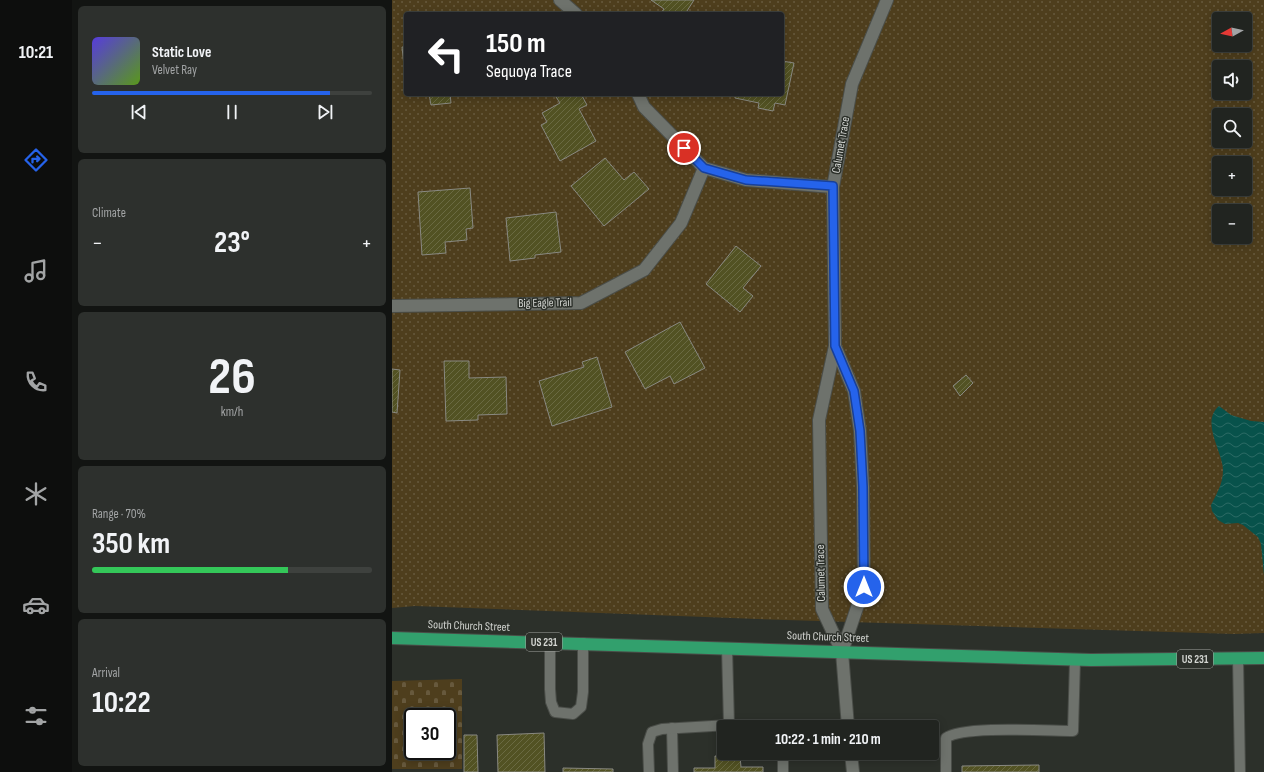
<!DOCTYPE html>
<meta charset="utf-8">
<style>
body{margin:0;font-family:"Sofia Sans Condensed",sans-serif;background:#2d302d;color:#f1f3f6;height:100vh;display:flex;flex-direction:column;font-size:15px;white-space:nowrap}
*{box-sizing:border-box;margin:0}
p{font-size:13px;color:#a2a4a5}
.icon{flex:none;width:22px;height:22px;fill:none;stroke:currentColor;stroke-width:2;stroke-linecap:round;stroke-linejoin:round}
.map{position:relative;flex:1;overflow:hidden}
.panel{display:flex;flex-direction:column;gap:6px;padding:6px;background:#121412;width:320px}
.panel>*{flex:none}
.banner{position:absolute;left:12px;top:12px;width:380px;height:84px;border-radius:4px;box-shadow:0 2px 10px #0003,0 0 0 1px #3e413e;background:#202124;color:#fff;overflow:hidden}
.needle{width:26px;rotate:262deg}
.tools{position:absolute;left:820px;top:12px;display:grid;gap:8px}
.tools a{display:grid;place-items:center;width:40px;height:40px;border-radius:4px;background:#212420;box-shadow:0 2px 10px #0003,0 0 0 1px #3e413e;font-size:20px}
.speed{position:absolute;left:12px;top:708px;display:flex;gap:8px;font-size:20px;font-weight:700;text-align:center}
.speed>*{display:grid;place-content:center;width:52px;height:52px;border-radius:50%;background:#212420;box-shadow:0 2px 10px #0003,0 0 0 1px #3e413e;line-height:1}
.speed .limit{border:2px solid #111;border-radius:6px;background:#fff;color:#111}
.pin{position:absolute;display:grid;place-items:center;width:34px;height:34px;color:#fff;margin:-17px;border:2px solid #fff;border-radius:50%;box-shadow:0 1px 4px #0007}
.me{position:absolute;width:44px;margin:-22px;rotate:0deg;stroke-linejoin:round;filter:drop-shadow(0 0 3px #0008)}
.turn{display:flex;align-items:center;gap:14px;height:84px;padding:0 16px;font-size:18px}
.turn .icon{width:52px;height:52px;stroke-width:2.5}
.turn b{display:block;font-size:28px;line-height:34px}
.big{font-size:30px;font-weight:700;line-height:1.1}
.panel .card{flex:1;display:flex;flex-direction:column;justify-content:center;gap:6px;min-width:0;padding:0 14px;border-radius:6px;background:#2d302d}
.panel .dial{align-items:center;gap:0}
.dial b{font-size:52px;line-height:1}
.song{display:flex;align-items:center;gap:12px}
.cover{width:48px;height:48px;border-radius:6px;background:linear-gradient(135deg,hsl(250 70% 55%),hsl(90 70% 35%))}
.played{height:4px;border-radius:2px;background:linear-gradient(90deg,#2563eb 85%,#3e413e 85%)}
.keys{display:flex;justify-content:space-around;direction:ltr}
.heat{display:flex;justify-content:space-between;align-items:center;font-size:22px;direction:ltr}
.charge{height:6px;border-radius:3px;background:linear-gradient(90deg,#34c759 70%,#3e413e 0)}
.trip{position:absolute;left:325px;top:720px;width:222px;height:40px;border-radius:4px;background:#212420;box-shadow:0 2px 10px #0003,0 0 0 1px #3e413e;font-weight:700;line-height:40px;text-align:center}
main{display:flex;flex:1;min-height:0}
.tab-bar{display:flex;flex-direction:column;width:72px;justify-content:space-around;align-items:center;background:#0d0e0d;color:#a2a4a5}
.tab-bar .icon{width:28px;height:28px}
.tab-bar .on{color:#2563eb}
.tab-bar b{font-size:18px;color:#f1f3f6}
.map>svg:first-child{display:block}
.grass{fill:url(#grass-dots);fill-rule:evenodd}
.cemetery{fill:url(#cemetery-stones);fill-rule:evenodd}
.water{fill:url(#water-waves)}
.building{fill:url(#building-hatch);stroke:#898982}
.lines{fill:none;stroke-linecap:round;stroke-linejoin:round}
.lane-casing{stroke:#4a4d48;stroke-width:12}
.street-casing{stroke:#4a4d48;stroke-width:14}
.highway-casing{stroke:#4a4d48;stroke-width:14}
.lane{stroke:#6e726c;stroke-width:10}
.street{stroke:#6e726c;stroke-width:12}
.highway{stroke:#32a06d;stroke-width:12}
.route-casing{stroke:#184099;stroke-width:10}
.route{stroke:#2563eb;stroke-width:7}
.labels{text-anchor:middle;dominant-baseline:central;stroke-width:3;stroke-linejoin:round;paint-order:stroke}
.shield{fill:#2c302a;stroke:#a2a4a0;stroke-width:1}
.shield-label{font-size:11px;font-weight:bold;fill:#d4d6d2}
.street-label{font-size:12px;fill:#d4d6d2;stroke:#2c302a}
</style>
<main>
<nav class="tab-bar">
<b>10:21</b>
<svg class="icon on" aria-label="directions" viewBox="0 0 24 24"><path d="M12 3l9 9-9 9-9-9zM9 14v-3h6M13 9l2 2-2 2"/></svg>
<svg class="icon" aria-label="music" viewBox="0 0 24 24"><path d="M9 18V5l10-2v13"/><circle cx="6" cy="18" r="3"/><circle cx="16" cy="16" r="3"/></svg>
<svg class="icon" aria-label="phone" viewBox="0 0 24 24"><path d="M5 4h4l2 5-3 2q2 4 5 5l2-3 5 2v4C11 20 4 13 5 4z"/></svg>
<svg class="icon" aria-label="climate" viewBox="0 0 24 24"><path d="M12 3v18M4 7l16 10M4 17L20 7"/></svg>
<svg class="icon" aria-label="car" viewBox="0 0 24 24"><path d="M5 17H2v-5l4-1 3-4h7l3 4 3 1v5h-3M9 17h6M6 11h13"/><circle cx="7" cy="17" r="2"/><circle cx="17" cy="17" r="2"/></svg>
<svg class="icon" aria-label="filters" viewBox="0 0 24 24"><path d="M4 7h16M4 17h16"/><circle cx="9" cy="7" r="2"/><circle cx="15" cy="17" r="2"/></svg>
</nav>
<section class="panel">
<div class="card">
<div class="song"><i class="cover"></i><div><b>Static Love</b><p>Velvet Ray</p></div></div>
<div class="played"></div>
<div class="keys"><svg class="icon" aria-label="previous" viewBox="0 0 24 24"><path d="M18 5L8 12l10 7zM5 5v14"/></svg><svg class="icon" aria-label="pause" viewBox="0 0 24 24"><path d="M8 5v14M16 5v14"/></svg><svg class="icon" aria-label="next" viewBox="0 0 24 24"><path d="M6 5l10 7-10 7zM19 5v14"/></svg></div>
</div>
<div class="card"><p>Climate</p>
<div class="heat"><a>−</a><b class="big">23°</b><a>+</a></div>
</div>
<div class="card dial"><b>26</b><p>km/h</p></div>
<div class="card"><p>Range · 70%</p><b class="big">350 km</b><div class="charge"></div></div>
<div class="card"><p>Arrival</p><b class="big">10:22</b></div>
</section>
<div class="map">
<svg width="872" height="772" viewBox="0 0 872 772">
<defs>
<pattern id="grass-dots" width="8" height="8" patternUnits="userSpaceOnUse"><rect width="8" height="8" fill="#4e3e1d"/><path d="M2 2h.1M6 6h.1" fill="none" stroke="#67593d" stroke-width="1.8" stroke-linecap="round"/></pattern>
<pattern id="cemetery-stones" width="16" height="16" patternUnits="userSpaceOnUse"><rect width="16" height="16" fill="#4e3e1d"/><path d="M2 7V4a2 2 0 0 1 4 0v3zM10 15v-3a2 2 0 0 1 4 0v3z" fill="#67593d"/></pattern>
<pattern id="water-waves" width="16" height="10" patternUnits="userSpaceOnUse"><rect width="16" height="10" fill="#08524b"/><path d="M0 5q4-4 8 0t8 0" fill="none" stroke="#2b6a64"/></pattern>
<pattern id="building-hatch" width="6" height="6" patternUnits="userSpaceOnUse"><rect width="6" height="6" fill="#525223"/><path d="M-1 1l2-2M0 6l6-6M5 7l2-2" fill="none" stroke="#6a6a42"/></pattern>
</defs>
<rect width="100%" height="100%" fill="#2c302a"/>
<!-- grass -->
<path class="grass" d="M0,0H872V633L842,634L366,619L23,606L0,608ZM14,14H390V94H14ZM827,19H853V45H827ZM827,67H853V93H827ZM827,115H853V141H827ZM827,163H853V189H827ZM827,211H853V237H827Z"/>
<!-- cemetery -->
<path class="cemetery" d="M70,679V769H0V681ZM21,717H55V751H21Z"/>
<!-- water -->
<path class="water" d="M827,406L839,415L859,421L872,422V575L869,544L866,537L851,525L846,523L833,524L826,520L820,511L819,505C825,493 831,484 831,470C831,452 808,422 827,406Z"/>
<!-- building -->
<g class="building">
<polygon points="259,0 302,0 293,14 268,14 272,9"/>
<polygon points="10,47 14,47 14,85"/>
<polygon points="390,61 402,63 393,105 383,103 381,111 366,108 367,103 343,98 343,94 390,94"/>
<polygon points="37,94 58,94 59,103 39,105"/>
<polygon points="171,94 189,94 195,105 187,109 204,141 168,161 149,125 155,122 150,113 168,103 164,97"/>
<polygon points="213,158 232,180 242,172 257,189 212,226 179,186"/>
<polygon points="78,188 81,228 74,229 75,240 53,242 54,253 30,255 26,192"/>
<polygon points="164,212 169,252 143,255 143,258 118,261 114,218"/>
<polygon points="344,246 369,266 351,288 361,296 348,312 314,284"/>
<polygon points="288,322 313,368 282,384 278,376 253,389 233,352"/>
<polygon points="205,357 220,407 160,426 147,381 192,367 190,362"/>
<polygon points="52,361 77,361 77,378 114,377 115,414 86,415 86,420 54,421"/>
<polygon points="0,369 8,370 5,413 0,412"/>
<polygon points="574,375 581,383 568,396 561,386"/>
<polygon points="152,733 153,772 106,772 105,735"/>
<polygon points="72,735 85,735 86,772 72,772"/>
<polygon points="323,756 348,756 349,767 371,767 371,772 302,772 302,768 323,768"/>
<polygon points="647,765 647,772 570,772 570,766"/>
<polygon points="171,768 221,769 221,772 171,772"/>
</g>
<g class="lines">
<defs>
<g id="lane">
<polyline points="158,642 158,689 159,702 163,712 181,714 189,707 191,692 191,643"/>
<polyline points="335,648 337,725 380,727"/>
<polyline points="846,658 848,772"/>
<polyline points="280,728 281,772"/>
<polyline points="391,753 391,772"/>
<polyline points="257,772 256,744 260,732 270,729 337,725"/>
<path d="M554,772V738C570,725 657,731 681,731L683,660"/>
</g>
<g id="street">
<polyline points="168,0 184,14"/>
<polyline points="246,94 252,107 312,168 354,180 441,187"/>
<polyline points="0,306 189,303 252,270 289,223 312,168"/>
<polyline points="443,346 462,391 468,431 471,487 472,587 450,652"/>
<polyline points="456,727 450,652 430,609 427,420 443,346 441,187 460,84 495,0"/>
<polyline points="459,753 461,772"/>
</g>
<polyline id="highway" points="0,638 699,660 872,658"/>
</defs>
<!-- lane casing -->
<use href="#lane" class="lane-casing"/>
<!-- street casing -->
<use href="#street" class="street-casing"/>
<!-- highway casing -->
<use href="#highway" class="highway-casing"/>
<!-- lane -->
<use href="#lane" class="lane"/>
<!-- street -->
<use href="#street" class="street"/>
<!-- highway -->
<use href="#highway" class="highway"/>
</g>
<g class="lines">
<defs>
<polyline id="route" points="292,148 312,168 354,180 441,186 443,346 462,391 468,431 471,487 472,587"/>
</defs>
<!-- route casing -->
<use href="#route" class="route-casing"/>
<!-- route -->
<use href="#route" class="route"/>
</g>
<g class="labels">
<!-- shield labels -->
<g class="shield">
<rect x="134" y="633" width="36" height="18" rx="3"/>
<rect x="785" y="650" width="36" height="18" rx="3"/>
</g>
<g class="shield-label">
<text x="152" y="642">US 231</text>
<text x="803" y="659">US 231</text>
</g>
<!-- street labels -->
<g class="street-label">
<text transform="translate(449 145) rotate(-80)">Calumet Trace</text>
<text transform="translate(153 303) rotate(-1)">Big Eagle Trail</text>
<text transform="translate(429 573) rotate(-91)">Calumet Trace</text>
<text transform="translate(77 626) rotate(2)">South Church Street</text>
<text transform="translate(436 637) rotate(2)">South Church Street</text>
</g>
</g>
</svg>
<div class="tools">
<a><svg class="needle" viewBox="-14 -14 28 28"><path d="M0-13l5 13h-10z" fill="#e53935"/><path d="M0 13l5-13h-10z" fill="#a2a4a5"/></svg></a>
<a><svg class="icon" aria-label="sound" viewBox="0 0 24 24"><path d="M4 9h4l5-4v14l-5-4H4zM17 9q2 3 0 6"/></svg></a>
<a><svg class="icon" aria-label="search" viewBox="0 0 24 24"><circle cx="10" cy="10" r="6"/><path d="M15 15l6 6"/></svg></a>
<a>+</a>
<a>−</a>
</div>
<div class="speed"><div class="limit">30</div></div>
<div class="pin" style="left:292px;top:148px;background:#d93025"><svg class="icon" aria-label="arrive" viewBox="0 0 24 24"><path d="M6 21V4h12l-3 4 3 4H6"/></svg></div>
<svg class="me" style="left:472px;top:587px" viewBox="-20 -20 40 40"><circle r="17" fill="#2563eb" stroke="#fff" stroke-width="3"/><path d="M0-11L8 9 0 5-8 9z" fill="#fff"/></svg>
<div class="trip">10:22 · 1 min · 210 m</div>
<div class="banner">
<div class="turn"><svg class="icon" aria-label="left" viewBox="0 0 24 24"><path d="M17 20v-9H6M10 6l-5 5 5 5"/></svg><div><b>150 m</b>Sequoya Trace</div></div>
</div>
</div>
</main>
